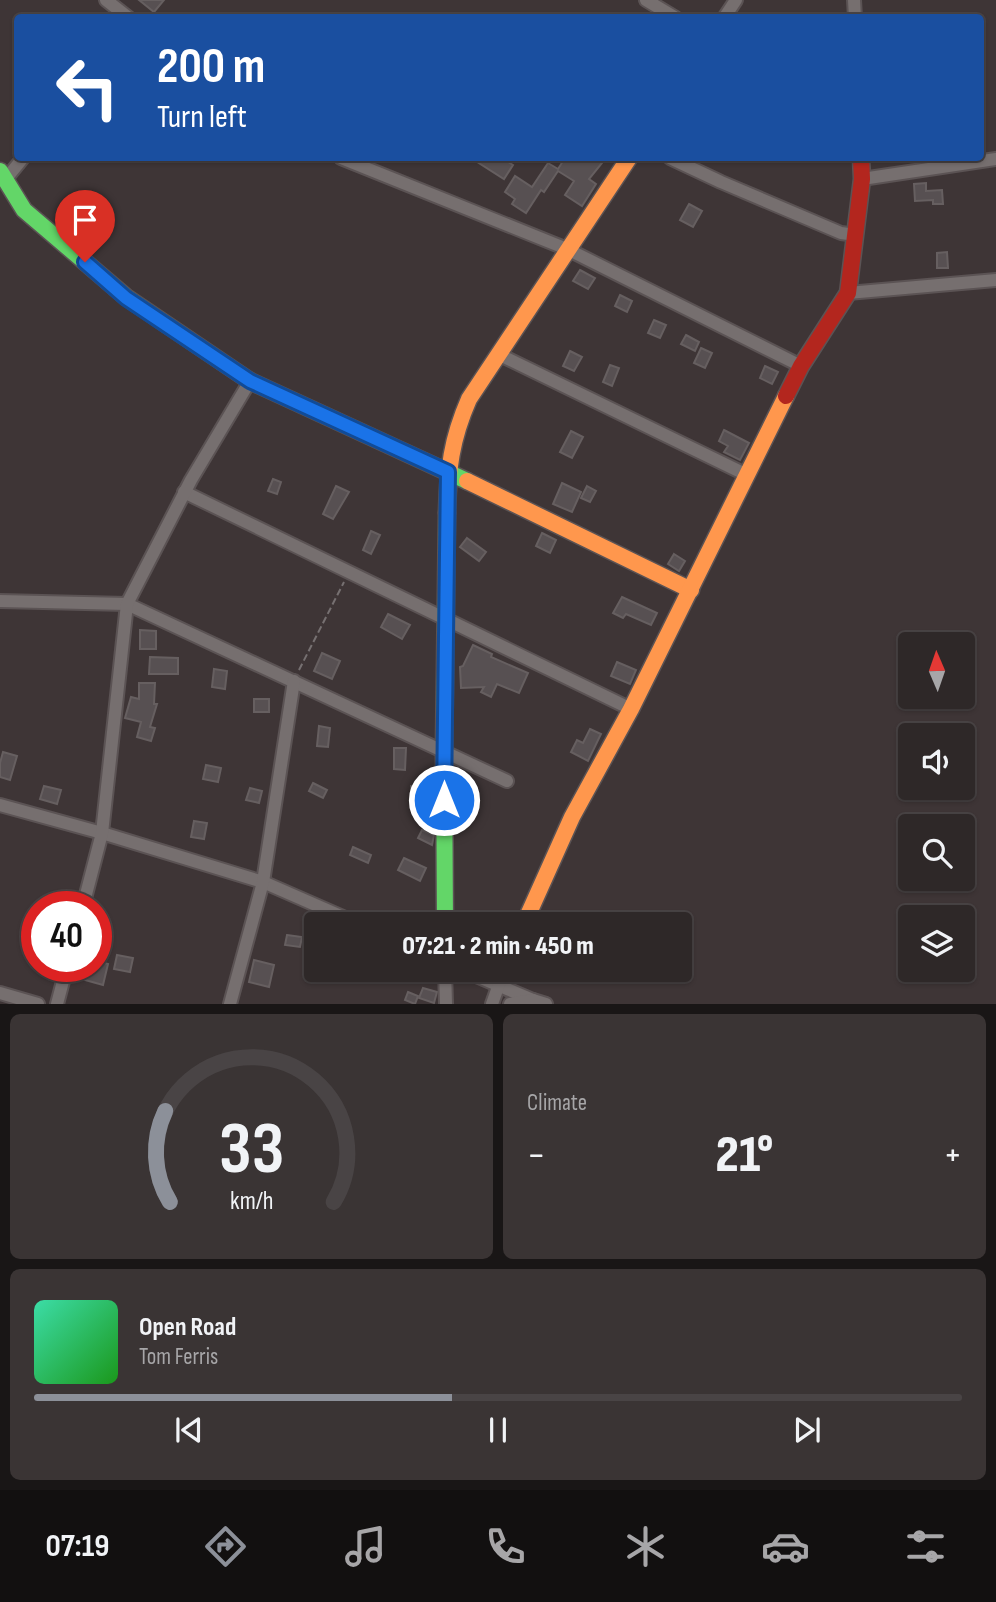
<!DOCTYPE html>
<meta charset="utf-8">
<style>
body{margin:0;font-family:"Sofia Sans Condensed",sans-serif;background:#3a3434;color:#f1f3f6;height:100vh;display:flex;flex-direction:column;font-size:26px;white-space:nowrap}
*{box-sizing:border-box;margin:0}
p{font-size:23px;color:#a7a6a8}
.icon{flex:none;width:38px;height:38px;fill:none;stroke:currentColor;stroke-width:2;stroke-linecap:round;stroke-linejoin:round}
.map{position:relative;height:1004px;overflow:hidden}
.sheet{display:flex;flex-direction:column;gap:10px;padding:10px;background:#191616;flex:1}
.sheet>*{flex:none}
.guide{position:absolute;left:14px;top:14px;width:970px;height:147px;border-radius:7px;box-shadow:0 2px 5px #0004,0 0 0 2px #494445;background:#1a4fa0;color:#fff;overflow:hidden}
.needle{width:46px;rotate:358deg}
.fabs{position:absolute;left:898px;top:632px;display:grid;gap:14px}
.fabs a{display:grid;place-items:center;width:77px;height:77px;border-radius:7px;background:#2e2828;box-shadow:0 2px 5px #0004,0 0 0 2px #494445;font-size:35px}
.speed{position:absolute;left:21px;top:891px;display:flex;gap:14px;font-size:35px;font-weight:700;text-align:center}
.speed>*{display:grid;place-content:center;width:91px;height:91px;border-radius:50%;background:#2e2828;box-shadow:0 2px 5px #0004,0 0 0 2px #494445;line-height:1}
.speed .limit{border:10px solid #d22;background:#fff;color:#111}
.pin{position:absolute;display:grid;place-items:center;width:60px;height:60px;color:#fff;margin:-72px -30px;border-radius:50% 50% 50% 0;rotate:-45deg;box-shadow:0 0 7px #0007}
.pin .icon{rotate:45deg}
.me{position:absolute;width:77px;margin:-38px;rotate:0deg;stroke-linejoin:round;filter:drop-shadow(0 0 5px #0008)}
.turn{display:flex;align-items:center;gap:24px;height:147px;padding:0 28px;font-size:32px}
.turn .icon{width:91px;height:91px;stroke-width:2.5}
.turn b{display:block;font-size:49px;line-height:60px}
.big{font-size:52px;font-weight:800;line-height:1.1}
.sheet .tile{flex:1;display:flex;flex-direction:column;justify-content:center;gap:10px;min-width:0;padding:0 24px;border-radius:10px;background:#3a3434}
.sheet .dial{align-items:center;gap:0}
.dial svg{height:182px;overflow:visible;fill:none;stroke:#494445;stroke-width:7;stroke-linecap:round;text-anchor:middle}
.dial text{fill:#f1f3f6;stroke:none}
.song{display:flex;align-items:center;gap:21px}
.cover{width:84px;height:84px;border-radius:10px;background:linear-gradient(135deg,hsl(160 70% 55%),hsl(120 70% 35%))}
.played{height:7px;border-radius:4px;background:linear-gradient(90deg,#8c9099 45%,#494445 45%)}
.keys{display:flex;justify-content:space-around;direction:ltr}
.heat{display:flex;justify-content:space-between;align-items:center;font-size:38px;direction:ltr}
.sheet .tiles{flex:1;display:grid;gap:10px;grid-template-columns:1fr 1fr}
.tile:last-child{grid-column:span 2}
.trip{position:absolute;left:304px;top:912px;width:388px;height:70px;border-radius:7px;background:#2e2828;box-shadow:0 2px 5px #0004,0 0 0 2px #494445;font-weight:800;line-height:70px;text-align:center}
.tabs{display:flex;height:112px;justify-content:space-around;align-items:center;background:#121010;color:#a7a6a8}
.tabs .icon{width:49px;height:49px}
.tabs .selected{color:#8c9099}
.tabs b{font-size:32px;color:#f1f3f6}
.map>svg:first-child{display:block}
.building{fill:#575052;stroke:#665f60;stroke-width:2}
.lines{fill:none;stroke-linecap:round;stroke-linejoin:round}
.street-casing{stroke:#5b5354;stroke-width:16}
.fast-casing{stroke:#5b5354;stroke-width:19}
.slow-casing{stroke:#5b5354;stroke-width:19}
.jam-casing{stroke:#5b5354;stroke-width:19}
.path{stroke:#767071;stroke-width:2;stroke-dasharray:7 3.5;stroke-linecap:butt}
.street{stroke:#766f6f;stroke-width:12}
.fast{stroke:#63d668;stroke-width:16}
.slow{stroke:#ff974d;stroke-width:16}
.jam{stroke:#b3261e;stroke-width:16}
.route-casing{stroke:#114b97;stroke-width:18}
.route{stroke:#1a73e8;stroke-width:12}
</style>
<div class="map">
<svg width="996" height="1004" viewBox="0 0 996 1004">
<rect width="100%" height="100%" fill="#3e3536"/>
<!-- building -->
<g class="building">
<polygon points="139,0 164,0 154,12"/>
<polygon points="471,158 502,158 513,165 504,179"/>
<polygon points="565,158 606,158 589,179 596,184 582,206 565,195 574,181 558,171 544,192 541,190 526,213 512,204 515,199 505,192 515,176 532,187 548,163 558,169"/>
<polygon points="926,183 926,191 942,190 943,204 933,204 933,200 915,201 914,184"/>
<polygon points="689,204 702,211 693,227 680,220"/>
<polygon points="947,252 948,268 937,268 937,253"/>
<polygon points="580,270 595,278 588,289 573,281"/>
<polygon points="620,295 632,301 627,312 615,306"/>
<polygon points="654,320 666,325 660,338 648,333"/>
<polygon points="686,335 699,342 695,351 681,344"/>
<polygon points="701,348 712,353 705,368 694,363"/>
<polygon points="570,351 582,357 574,371 563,366"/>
<polygon points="610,365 619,368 612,386 603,382"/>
<polygon points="765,366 778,372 772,384 760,378"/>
<polygon points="724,430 749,443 740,460 724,452 728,446 719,441"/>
<polygon points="571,431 583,437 572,458 560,452"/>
<polygon points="273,479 281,482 277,494 268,491"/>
<polygon points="562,483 581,492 572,512 553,504"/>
<polygon points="336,486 349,492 333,519 323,514"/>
<polygon points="587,486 596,491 590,502 581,498"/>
<polygon points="371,531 380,535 371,554 363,550"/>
<polygon points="542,533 556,540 550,553 536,546"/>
<polygon points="467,538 486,552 479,561 460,547"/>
<polygon points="674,554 685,561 679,571 668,564"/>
<polygon points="622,597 657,613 651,625 626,614 623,618 613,613"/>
<polygon points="388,614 410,625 402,639 381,627"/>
<polygon points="140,630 156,631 156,649 140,649"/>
<polygon points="473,645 492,654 491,657 528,673 519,693 497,684 491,697 481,692 484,687 461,688 460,667 463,666"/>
<polygon points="322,653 340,661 332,679 314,671"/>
<polygon points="150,657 178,658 178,674 149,674"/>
<polygon points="617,662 636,670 630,684 611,676"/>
<polygon points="214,669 227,671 225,689 212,687"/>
<polygon points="139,683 155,683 154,704 157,704 150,727 155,728 151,741 137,737 141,722 125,718 131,697 139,699"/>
<rect x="254" y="699" width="15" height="13"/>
<polygon points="319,726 330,728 328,747 317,746"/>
<polygon points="590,729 601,734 588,761 571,752 577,740 583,743"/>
<polygon points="394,748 406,748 405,770 394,769"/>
<polygon points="3,752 17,756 10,780 0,777 0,763"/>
<polygon points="206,765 221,768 218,782 203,779"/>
<polygon points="313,783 327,790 323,798 309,791"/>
<polygon points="44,786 61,790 57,804 40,799"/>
<polygon points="411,786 426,787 425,800 411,799"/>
<polygon points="250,788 262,791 259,803 246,800"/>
<polygon points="194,821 207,823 204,839 191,837"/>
<polygon points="422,830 434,835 432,845 418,838"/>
<polygon points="353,847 371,855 368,863 350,855"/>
<polygon points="404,858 426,868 420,881 398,870"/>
<polygon points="287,935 302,937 300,947 285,945"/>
<polygon points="117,955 133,958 130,972 114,969"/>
<polygon points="254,960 274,965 269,987 249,982"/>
<polygon points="96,961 108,964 103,985 78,978 81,966 96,966"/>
<polygon points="423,988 437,992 434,1003 419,998"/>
<polygon points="408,992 418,996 415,1004 405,1000"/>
</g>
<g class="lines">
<defs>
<g id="street">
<polyline points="106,0 129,18"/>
<polyline points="646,0 676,18"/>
<polyline points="854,0 855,18"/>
<polyline points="724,18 736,0"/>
<polyline points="341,158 567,249 801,366"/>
<polyline points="670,158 721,182 841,233 856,235"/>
<polyline points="862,179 996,159"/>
<polyline points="5,180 23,158"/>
<polyline points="848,293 996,280"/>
<polyline points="498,354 747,475"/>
<polyline points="184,492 631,709"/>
<polyline points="0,601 127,604 507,781"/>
<polyline points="0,805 102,833 263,882 359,924"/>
<polyline points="83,906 102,833 127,604 191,480 250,381"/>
<polyline points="445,970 446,1004"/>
<polyline points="462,970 533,1000"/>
<polyline points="0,993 38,1004"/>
<polyline points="57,1004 67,966"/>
<polyline points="230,1004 263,882 294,681"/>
<polyline points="492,1004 504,970"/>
<polyline points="510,1004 533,1000 546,1004"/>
</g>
<g id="fast">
<polyline points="0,171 24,210 126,297 250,381 467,481"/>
<polyline points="445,924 444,750 447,513"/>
</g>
<g id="slow">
<polyline points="467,481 691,590"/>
<path d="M447,513C448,469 451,440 469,399L629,158"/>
<polyline points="524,924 572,817 631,709 786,396"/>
</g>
<polyline id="jam" points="786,396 801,366 848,293 862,179 861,158"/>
</defs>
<!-- street casing -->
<use href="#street" class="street-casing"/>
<!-- fast casing -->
<use href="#fast" class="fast-casing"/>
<!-- slow casing -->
<use href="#slow" class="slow-casing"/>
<!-- jam casing -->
<use href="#jam" class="jam-casing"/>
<!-- path -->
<polyline class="path" points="299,670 344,582"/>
<!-- street -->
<use href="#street" class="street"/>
<!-- fast -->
<use href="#fast" class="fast"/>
<!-- slow -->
<use href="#slow" class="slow"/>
<!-- jam -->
<use href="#jam" class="jam"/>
</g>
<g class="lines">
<defs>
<polyline id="route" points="85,262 126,298 250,381 448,472 444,800"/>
</defs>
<!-- route casing -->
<use href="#route" class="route-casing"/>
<!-- route -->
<use href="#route" class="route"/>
</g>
</svg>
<div class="fabs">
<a><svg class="needle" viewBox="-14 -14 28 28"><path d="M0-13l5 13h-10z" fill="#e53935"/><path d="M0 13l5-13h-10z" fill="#a7a6a8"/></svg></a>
<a><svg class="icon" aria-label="sound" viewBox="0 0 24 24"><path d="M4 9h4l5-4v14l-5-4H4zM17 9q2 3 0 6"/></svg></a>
<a><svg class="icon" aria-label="search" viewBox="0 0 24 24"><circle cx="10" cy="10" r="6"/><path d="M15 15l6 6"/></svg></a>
<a><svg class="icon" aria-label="layers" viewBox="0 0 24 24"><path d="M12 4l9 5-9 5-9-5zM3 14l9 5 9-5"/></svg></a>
</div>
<div class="speed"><div class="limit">40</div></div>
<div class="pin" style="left:85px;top:262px;background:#d93025"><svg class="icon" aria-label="arrive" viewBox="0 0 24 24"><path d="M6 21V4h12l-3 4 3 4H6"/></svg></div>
<svg class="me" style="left:444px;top:800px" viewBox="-20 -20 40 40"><circle r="17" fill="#1a73e8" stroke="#fff" stroke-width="3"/><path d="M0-11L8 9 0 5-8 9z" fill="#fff"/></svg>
<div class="trip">07:21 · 2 min · 450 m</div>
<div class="guide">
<div class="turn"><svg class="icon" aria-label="left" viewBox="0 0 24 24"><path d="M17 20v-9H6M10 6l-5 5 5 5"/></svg><div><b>200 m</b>Turn left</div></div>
</div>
</div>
<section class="sheet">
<div class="tiles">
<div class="tile dial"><svg viewBox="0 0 100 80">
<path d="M14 69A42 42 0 1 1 86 69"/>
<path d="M14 69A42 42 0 0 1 12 29" stroke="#8c9099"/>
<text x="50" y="56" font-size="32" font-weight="700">33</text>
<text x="50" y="72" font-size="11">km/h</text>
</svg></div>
<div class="tile"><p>Climate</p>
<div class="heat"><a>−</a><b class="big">21°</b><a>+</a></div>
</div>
<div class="tile">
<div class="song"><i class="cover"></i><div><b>Open Road</b><p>Tom Ferris</p></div></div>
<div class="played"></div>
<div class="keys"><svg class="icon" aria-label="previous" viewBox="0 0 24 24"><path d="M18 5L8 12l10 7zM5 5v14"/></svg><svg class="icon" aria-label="pause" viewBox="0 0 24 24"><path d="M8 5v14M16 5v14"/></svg><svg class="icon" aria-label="next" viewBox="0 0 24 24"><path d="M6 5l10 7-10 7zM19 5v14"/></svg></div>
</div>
</div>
</section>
<nav class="tabs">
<b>07:19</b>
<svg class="icon selected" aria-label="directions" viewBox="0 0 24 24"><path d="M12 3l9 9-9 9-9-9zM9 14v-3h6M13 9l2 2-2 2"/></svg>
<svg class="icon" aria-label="music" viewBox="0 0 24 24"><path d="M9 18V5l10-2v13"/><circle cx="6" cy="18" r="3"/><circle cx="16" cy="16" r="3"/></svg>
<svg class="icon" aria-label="phone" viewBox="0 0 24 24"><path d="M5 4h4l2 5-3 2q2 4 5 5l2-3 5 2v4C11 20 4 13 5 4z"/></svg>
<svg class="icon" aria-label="climate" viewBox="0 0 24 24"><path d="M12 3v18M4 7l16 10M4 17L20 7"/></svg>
<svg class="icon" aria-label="car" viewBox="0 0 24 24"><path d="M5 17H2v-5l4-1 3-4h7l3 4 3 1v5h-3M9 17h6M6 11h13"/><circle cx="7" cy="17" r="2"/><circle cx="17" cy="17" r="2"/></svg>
<svg class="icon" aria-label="filters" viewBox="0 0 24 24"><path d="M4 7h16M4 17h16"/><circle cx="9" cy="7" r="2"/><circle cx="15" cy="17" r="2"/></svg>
</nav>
